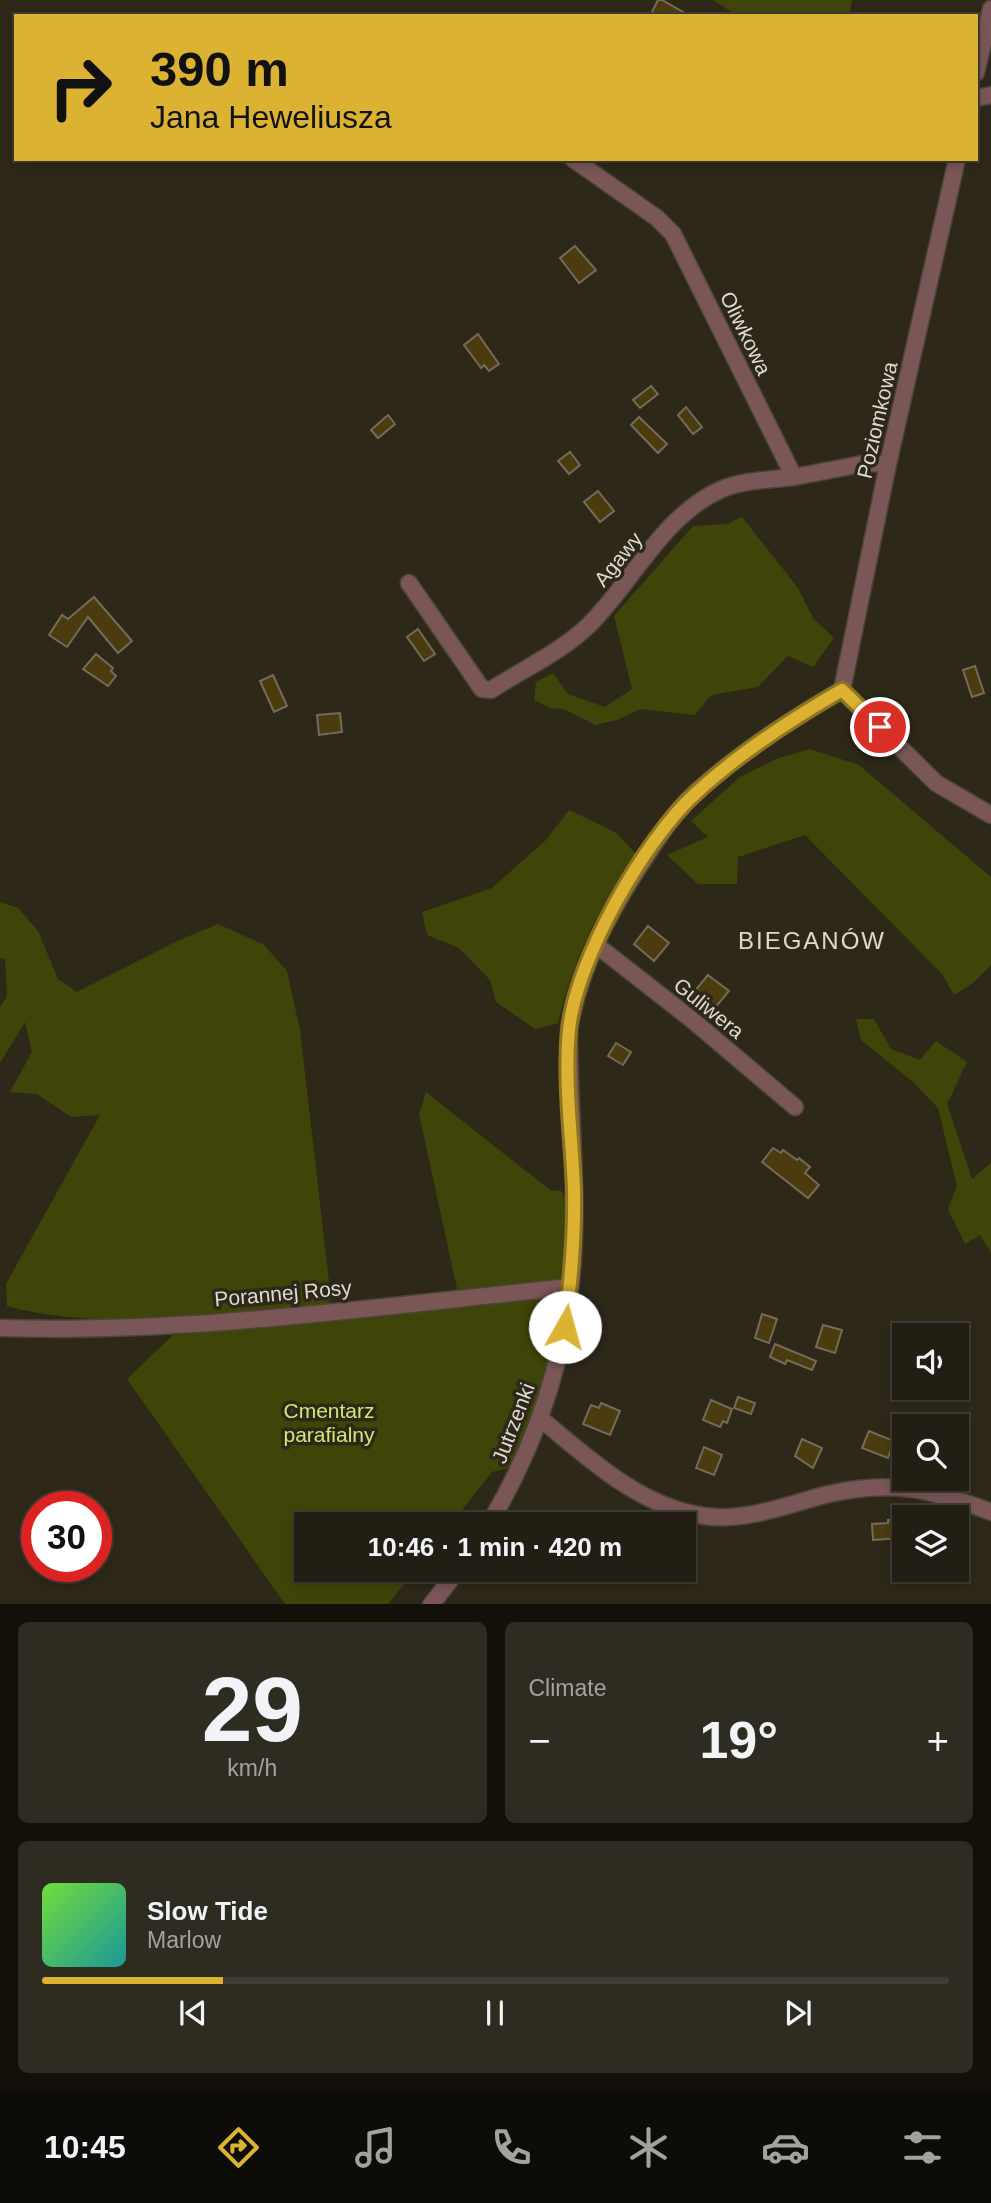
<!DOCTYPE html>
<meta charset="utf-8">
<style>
body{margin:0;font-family:Arial,sans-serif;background:#2e2b21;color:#f1f3f6;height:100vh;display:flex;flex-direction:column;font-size:26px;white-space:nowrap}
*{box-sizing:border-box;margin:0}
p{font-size:23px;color:#a2a2a0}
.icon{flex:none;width:38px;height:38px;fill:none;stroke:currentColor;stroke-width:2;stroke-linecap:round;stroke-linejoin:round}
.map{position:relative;height:1604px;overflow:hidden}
.side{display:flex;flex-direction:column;gap:18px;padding:18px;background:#13100a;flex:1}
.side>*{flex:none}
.guide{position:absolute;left:14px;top:14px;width:964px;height:147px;border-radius:0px;box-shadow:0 4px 10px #0003,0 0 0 2px #3f3c33;background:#dcb233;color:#111;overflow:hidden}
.fabs{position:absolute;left:892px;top:1323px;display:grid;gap:14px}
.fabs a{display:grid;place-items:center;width:77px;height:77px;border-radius:0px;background:#221e13;box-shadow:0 4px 10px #0003,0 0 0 2px #3f3c33;font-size:35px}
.speed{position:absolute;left:21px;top:1491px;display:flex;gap:14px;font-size:35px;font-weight:700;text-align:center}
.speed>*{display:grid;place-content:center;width:91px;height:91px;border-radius:50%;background:#221e13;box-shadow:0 4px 10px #0003,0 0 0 2px #3f3c33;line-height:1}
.speed .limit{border:10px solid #d22;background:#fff;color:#111}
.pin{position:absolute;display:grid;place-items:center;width:60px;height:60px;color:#fff;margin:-30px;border:4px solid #fff;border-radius:50%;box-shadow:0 2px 7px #0007}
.me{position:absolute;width:77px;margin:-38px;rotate:7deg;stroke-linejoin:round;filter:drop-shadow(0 0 5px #0008)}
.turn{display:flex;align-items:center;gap:24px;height:147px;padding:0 21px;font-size:32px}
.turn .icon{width:91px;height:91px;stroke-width:2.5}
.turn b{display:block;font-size:49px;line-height:60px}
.big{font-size:52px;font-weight:800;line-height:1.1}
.side .tile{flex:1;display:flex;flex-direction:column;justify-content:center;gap:10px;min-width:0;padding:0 24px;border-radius:10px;background:#2e2b21}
.side .dial{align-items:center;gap:0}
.dial b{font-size:91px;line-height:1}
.song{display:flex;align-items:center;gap:21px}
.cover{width:84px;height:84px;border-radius:10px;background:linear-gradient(135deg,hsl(100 70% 55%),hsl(180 70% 35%))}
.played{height:7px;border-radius:4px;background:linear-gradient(90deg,#dcb233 20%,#3f3c33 20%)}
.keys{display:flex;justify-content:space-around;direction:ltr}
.heat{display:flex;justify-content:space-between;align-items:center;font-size:38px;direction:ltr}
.side .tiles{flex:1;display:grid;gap:18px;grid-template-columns:1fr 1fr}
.tile:last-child{grid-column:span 2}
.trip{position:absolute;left:294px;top:1512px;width:402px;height:70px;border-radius:0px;background:#221e13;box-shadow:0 4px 10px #0003,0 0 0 2px #3f3c33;font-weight:800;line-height:70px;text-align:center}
.tab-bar{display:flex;height:112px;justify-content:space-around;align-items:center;background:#0e0c08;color:#a2a2a0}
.tab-bar .icon{width:49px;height:49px}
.tab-bar .on{color:#dcb233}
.tab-bar b{font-size:32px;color:#f1f3f6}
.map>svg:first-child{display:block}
.green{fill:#3f4508}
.building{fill:#4b3b0f;stroke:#736c5a;stroke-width:2}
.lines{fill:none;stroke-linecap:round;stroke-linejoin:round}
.minor-casing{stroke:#4a4537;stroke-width:19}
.minor{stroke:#7a5657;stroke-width:16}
.route-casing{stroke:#8f7421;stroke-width:18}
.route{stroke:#dcb233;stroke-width:12}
.labels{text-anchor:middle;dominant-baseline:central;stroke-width:7;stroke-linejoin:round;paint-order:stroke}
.street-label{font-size:21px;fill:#dfdbd2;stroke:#2e2819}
.park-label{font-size:21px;fill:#d7e576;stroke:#2e2819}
.quarter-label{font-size:24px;letter-spacing:2px;fill:#e0d8c5;stroke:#2e2819}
</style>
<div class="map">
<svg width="991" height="1605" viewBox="0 0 991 1605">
<rect width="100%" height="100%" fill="#2e2819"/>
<!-- green -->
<g class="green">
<polygon points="713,0 852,0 849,16 738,16"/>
<polygon points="742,517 798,588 813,618 834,638 813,667 788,656 758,687 711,695 695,715 641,709 617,720 595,725 564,709 550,708 534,700 536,682 553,673 568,694 605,707 632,689 614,616 693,526 727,524"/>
<polygon points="810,749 859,765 991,877 991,965 973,983 954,995 942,974 805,835 738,857 737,884 698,884 667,855 708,837 691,821 741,776 779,758"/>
<path d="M569,810L615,832L637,855C596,914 576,953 558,1023L535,1029L496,1002L490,980L459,948L427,935L422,912L492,888L546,840Z"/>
<path d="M0,902L18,908L38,931L58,979L77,992L177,941L218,924L264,945L287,971L300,1030L331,1299L327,1305C226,1312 105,1333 7,1306L6,1284L100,1115L71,1117L37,1094L10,1092L32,1052L25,1022L0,1063V1007L7,996L5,959L0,958Z"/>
<polygon points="856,1019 874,1019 891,1049 920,1060 936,1041 967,1062 947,1104 972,1179 991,1163 991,1253 980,1235 965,1244 948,1209 957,1186 938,1108 914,1083 861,1040"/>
<polygon points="426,1092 550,1190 561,1191 566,1198 563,1278 555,1282 458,1293 419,1114"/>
<path d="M559,1295L562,1302C551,1360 535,1414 512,1467L492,1472L451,1524H306V1570H416L388,1604H285L127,1379L173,1335L377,1316Z"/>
</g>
<!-- building -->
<g class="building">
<polygon points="658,0 662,0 690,16 650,16"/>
<polygon points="575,246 596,270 579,283 560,258"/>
<polygon points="478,334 499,364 489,371 484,365 481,368 464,345"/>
<polygon points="651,386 658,394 640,408 633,400"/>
<polygon points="686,407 702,427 693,434 678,415"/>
<polygon points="388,415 395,424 378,438 371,430"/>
<polygon points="639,417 667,444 658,453 631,425"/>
<polygon points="570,452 580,465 569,474 558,461"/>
<polygon points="598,491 614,511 600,522 584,502"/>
<polygon points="94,597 132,641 118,653 88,617 67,647 49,635 62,615 68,619"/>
<polygon points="418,629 435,654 424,661 407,637"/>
<polygon points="96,654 113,668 111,671 116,676 108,686 83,669"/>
<polygon points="975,666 984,693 972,697 963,670"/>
<polygon points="273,675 287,706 274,712 260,681"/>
<polygon points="340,713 342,732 319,735 317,715"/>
<polygon points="648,926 669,943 654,961 634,944"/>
<polygon points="708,975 729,991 714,1009 693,993"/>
<polygon points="616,1043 631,1052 623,1065 608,1056"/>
<polygon points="773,1148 781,1153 783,1150 797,1160 799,1158 810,1167 805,1173 819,1185 808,1198 762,1162"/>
<polygon points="762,1314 777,1319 769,1343 755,1338"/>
<polygon points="823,1325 842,1330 835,1353 816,1347"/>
<polygon points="775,1344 816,1361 812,1370 787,1360 785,1364 770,1357"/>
<polygon points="738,1397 755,1403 751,1414 734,1408"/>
<polygon points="711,1400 732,1409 727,1423 723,1421 720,1427 703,1420"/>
<polygon points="601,1403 620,1411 610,1435 583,1424 591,1405 599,1408"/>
<polygon points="869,1431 894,1441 888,1458 862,1448"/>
<polygon points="802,1439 822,1448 813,1468 795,1456"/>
<polygon points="704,1447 722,1455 714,1475 696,1468"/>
<polygon points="888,1520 900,1520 902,1538 873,1540 872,1524 888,1523"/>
<polygon points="968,1529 970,1567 957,1568 957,1530"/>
</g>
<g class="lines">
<defs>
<g id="minor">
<polyline points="976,73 991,9"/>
<polyline points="976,98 991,95"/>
<polyline points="573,159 657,218 673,234 794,477 867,463 888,464"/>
<path d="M409,583L482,689L491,690C523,669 563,651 590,624C632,582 663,516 720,490C742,480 770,480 794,477"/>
<polyline points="842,690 888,464 957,159"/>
<polyline points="842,690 936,783 991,815"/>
<polyline points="595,944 691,1019 795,1107"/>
<path d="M0,1328C190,1334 381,1306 570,1287"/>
<path d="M541,1419C588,1458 640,1507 704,1516C747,1522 788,1504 829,1494C891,1479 934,1490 991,1512"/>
<path d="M489,1524C541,1437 571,1340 574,1237C576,1168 569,1099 569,1030C580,967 608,914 643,861C658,838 674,813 694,794C739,753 790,720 842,690"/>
<polyline points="431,1605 458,1570"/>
</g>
</defs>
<!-- minor casing -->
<use href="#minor" class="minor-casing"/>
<!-- minor -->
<use href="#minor" class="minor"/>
</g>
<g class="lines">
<defs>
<path id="route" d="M565,1327C571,1281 575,1236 574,1189C572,1137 564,1082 569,1030C575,962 644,840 695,794C739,753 790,720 842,690L880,727"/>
</defs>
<!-- route casing -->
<use href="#route" class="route-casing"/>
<!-- route -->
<use href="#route" class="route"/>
</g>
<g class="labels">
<!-- street labels -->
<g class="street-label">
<text transform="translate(746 333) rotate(64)">Oliwkowa</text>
<text transform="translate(877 420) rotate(-77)">Poziomkowa</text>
<text transform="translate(618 559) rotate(-51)">Agawy</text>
<text transform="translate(709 1008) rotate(39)">Guliwera</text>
<text transform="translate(283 1293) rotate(-5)">Porannej Rosy</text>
<text transform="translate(513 1423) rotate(-69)">Jutrzenki</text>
</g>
<!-- park labels -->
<g class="park-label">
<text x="329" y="1410">Cmentarz<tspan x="329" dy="24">parafialny</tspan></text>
</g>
<!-- quarter labels -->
<g class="quarter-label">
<text x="812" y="940">BIEGANÓW</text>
</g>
</g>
</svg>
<div class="fabs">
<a><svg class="icon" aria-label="sound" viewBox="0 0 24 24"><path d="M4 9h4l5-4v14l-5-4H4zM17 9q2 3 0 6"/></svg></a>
<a><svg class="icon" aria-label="search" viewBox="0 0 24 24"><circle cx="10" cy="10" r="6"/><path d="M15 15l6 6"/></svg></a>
<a><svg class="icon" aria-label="layers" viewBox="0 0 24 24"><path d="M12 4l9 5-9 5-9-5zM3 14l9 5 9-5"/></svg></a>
</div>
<div class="speed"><div class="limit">30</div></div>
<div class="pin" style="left:880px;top:727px;background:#d93025"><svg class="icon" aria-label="arrive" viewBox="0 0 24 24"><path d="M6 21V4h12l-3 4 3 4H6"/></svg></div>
<svg class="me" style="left:565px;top:1327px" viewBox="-20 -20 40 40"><circle r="19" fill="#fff"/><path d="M0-13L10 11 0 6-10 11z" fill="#dcb233"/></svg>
<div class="trip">10:46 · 1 min · 420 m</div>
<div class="guide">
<div class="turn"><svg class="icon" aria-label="right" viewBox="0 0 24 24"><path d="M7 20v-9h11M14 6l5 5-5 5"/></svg><div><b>390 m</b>Jana Heweliusza</div></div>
</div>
</div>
<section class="side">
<div class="tiles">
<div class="tile dial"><b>29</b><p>km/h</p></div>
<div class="tile"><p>Climate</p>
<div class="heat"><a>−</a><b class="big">19°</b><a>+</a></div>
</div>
<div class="tile">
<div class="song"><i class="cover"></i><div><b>Slow Tide</b><p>Marlow</p></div></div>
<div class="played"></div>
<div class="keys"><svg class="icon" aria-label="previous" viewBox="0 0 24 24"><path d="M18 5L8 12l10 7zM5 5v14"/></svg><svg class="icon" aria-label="pause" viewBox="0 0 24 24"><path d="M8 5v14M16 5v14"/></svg><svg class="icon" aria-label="next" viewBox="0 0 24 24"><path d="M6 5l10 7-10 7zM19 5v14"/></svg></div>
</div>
</div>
</section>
<nav class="tab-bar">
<b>10:45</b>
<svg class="icon on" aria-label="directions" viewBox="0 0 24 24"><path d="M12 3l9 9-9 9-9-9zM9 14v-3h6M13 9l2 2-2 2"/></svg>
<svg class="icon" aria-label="music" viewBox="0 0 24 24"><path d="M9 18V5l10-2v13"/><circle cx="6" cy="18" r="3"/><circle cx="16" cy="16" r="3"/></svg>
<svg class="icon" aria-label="phone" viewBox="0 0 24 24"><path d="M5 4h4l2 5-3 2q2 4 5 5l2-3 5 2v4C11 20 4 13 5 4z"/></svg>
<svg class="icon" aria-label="climate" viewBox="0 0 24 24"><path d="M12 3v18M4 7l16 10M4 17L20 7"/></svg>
<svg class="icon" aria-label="car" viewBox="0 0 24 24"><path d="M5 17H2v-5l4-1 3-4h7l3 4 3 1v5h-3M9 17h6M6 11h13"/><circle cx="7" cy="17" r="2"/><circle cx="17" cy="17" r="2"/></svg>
<svg class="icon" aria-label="filters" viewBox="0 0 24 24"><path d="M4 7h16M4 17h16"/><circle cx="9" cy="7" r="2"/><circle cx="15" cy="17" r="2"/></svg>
</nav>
